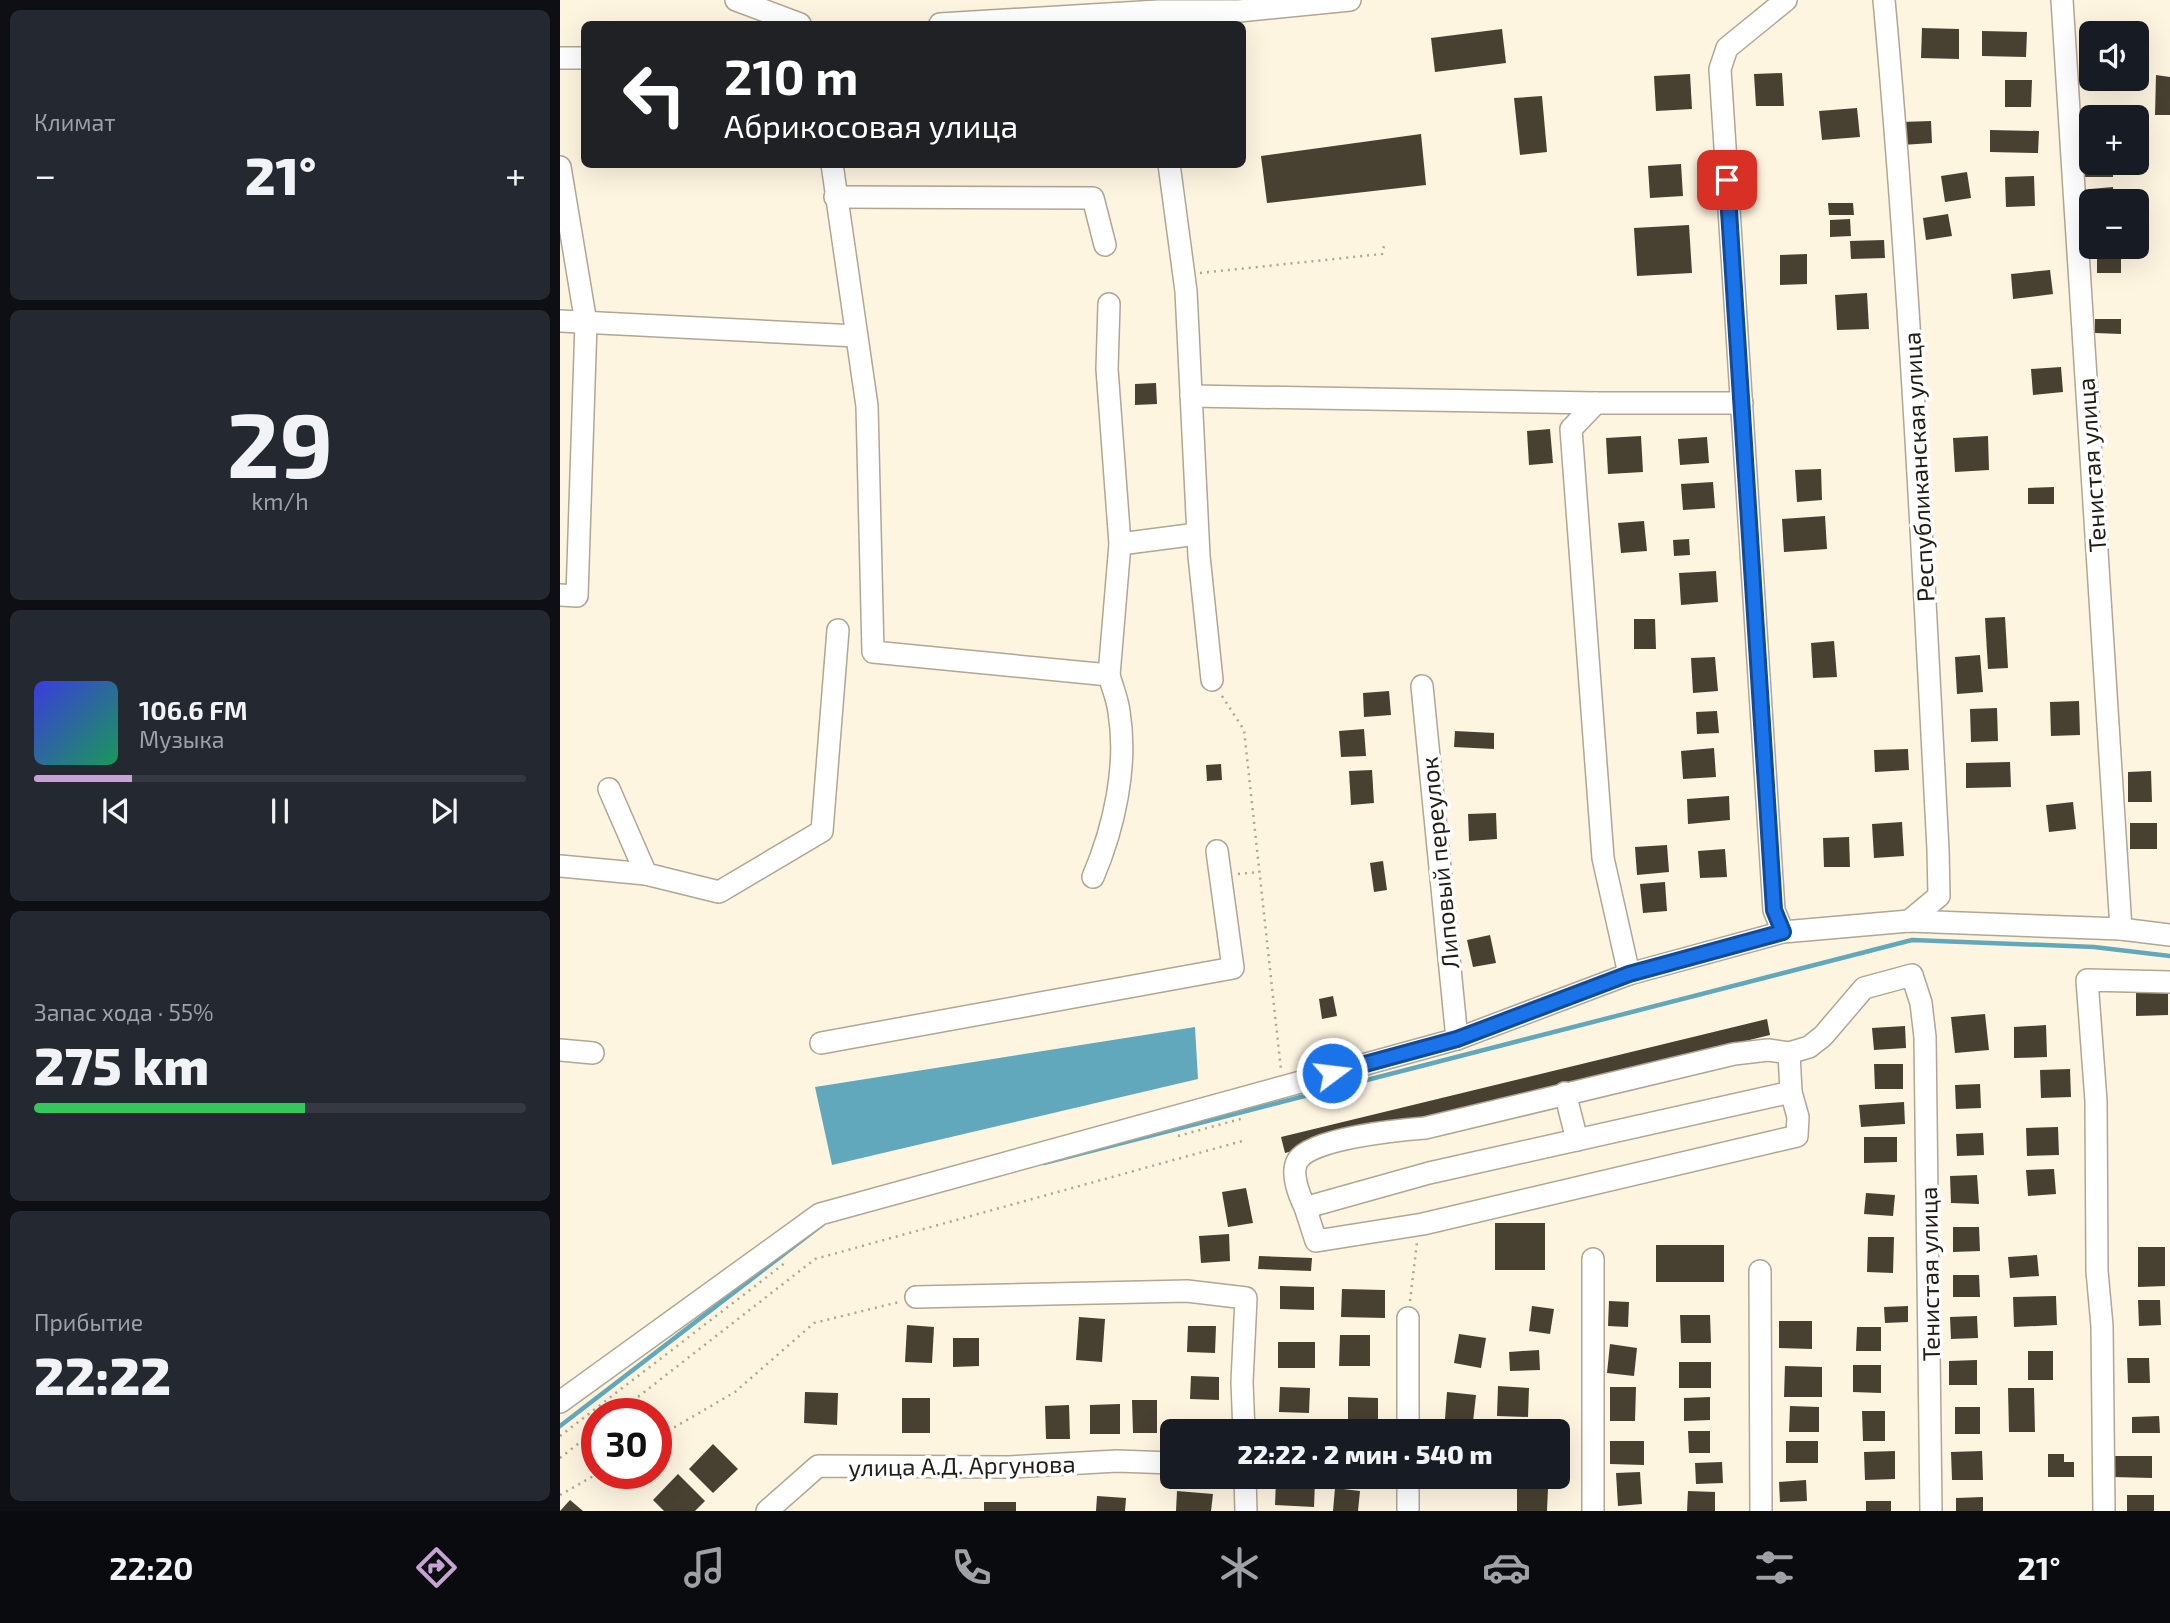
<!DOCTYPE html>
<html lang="ru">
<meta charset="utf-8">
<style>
body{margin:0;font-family:"Exo 2",sans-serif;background:#242831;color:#f1f3f6;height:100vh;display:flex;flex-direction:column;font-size:26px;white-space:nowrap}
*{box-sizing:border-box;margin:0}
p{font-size:23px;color:#9ea1a6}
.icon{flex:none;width:38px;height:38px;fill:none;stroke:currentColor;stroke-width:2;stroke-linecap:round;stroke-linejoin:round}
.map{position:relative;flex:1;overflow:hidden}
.sheet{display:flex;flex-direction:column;gap:10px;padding:10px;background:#0d0f14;width:560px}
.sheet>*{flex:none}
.guide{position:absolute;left:21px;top:21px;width:665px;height:147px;border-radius:10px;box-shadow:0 7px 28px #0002;background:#202124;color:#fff;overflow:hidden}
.controls{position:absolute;left:1519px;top:21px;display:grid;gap:14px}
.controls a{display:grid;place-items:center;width:70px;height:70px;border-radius:10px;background:#171b24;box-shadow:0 7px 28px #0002;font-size:35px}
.speed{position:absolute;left:21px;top:1398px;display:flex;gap:14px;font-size:35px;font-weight:700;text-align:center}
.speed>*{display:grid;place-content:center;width:91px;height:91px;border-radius:50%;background:#171b24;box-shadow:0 7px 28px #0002;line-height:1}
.speed .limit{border:10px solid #d22;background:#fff;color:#111}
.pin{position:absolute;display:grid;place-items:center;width:60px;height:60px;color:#fff;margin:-30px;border-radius:14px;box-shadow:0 4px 10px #0006}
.me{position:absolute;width:77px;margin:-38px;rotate:75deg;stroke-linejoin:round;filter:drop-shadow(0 0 5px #0008)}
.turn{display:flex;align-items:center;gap:24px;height:147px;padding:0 28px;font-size:32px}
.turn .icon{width:91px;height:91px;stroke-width:2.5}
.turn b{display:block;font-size:49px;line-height:60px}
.big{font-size:52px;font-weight:800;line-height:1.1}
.sheet .tile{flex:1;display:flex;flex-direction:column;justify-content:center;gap:10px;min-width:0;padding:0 24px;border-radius:10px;background:#242831}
.sheet .dial{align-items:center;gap:0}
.dial b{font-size:91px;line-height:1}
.song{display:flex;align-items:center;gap:21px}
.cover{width:84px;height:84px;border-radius:10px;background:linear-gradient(135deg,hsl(240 70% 55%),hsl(150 70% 35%))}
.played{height:7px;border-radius:4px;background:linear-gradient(90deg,#c7a2d5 20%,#363941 20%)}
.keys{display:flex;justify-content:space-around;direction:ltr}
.heat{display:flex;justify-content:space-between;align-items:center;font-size:38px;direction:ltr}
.charge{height:10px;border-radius:5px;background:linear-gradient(90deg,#34c759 55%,#363941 0)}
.trip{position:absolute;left:600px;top:1419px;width:410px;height:70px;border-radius:10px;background:#171b24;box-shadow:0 7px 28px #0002;font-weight:800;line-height:70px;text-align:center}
.tabs{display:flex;height:112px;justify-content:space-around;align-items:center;background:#090b0e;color:#9ea1a6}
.tabs .icon{width:49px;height:49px}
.tabs .active{color:#c7a2d5}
.tabs b{font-size:32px;color:#f1f3f6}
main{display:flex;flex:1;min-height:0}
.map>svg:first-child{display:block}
.water{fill:#61a8bd}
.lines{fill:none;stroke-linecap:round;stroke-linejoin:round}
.stream{stroke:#61a8bd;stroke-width:4.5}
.building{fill:#484131}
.minor-casing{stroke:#afa694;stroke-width:24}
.path{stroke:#aca596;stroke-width:2.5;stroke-dasharray:2 5;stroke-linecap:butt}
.minor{stroke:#fff;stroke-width:21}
.route-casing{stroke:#114b97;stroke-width:18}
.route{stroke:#1a73e8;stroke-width:12}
.labels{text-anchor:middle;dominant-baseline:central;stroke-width:7;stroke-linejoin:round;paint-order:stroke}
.street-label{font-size:24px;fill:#211d16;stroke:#fff}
</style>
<main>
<section class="sheet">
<div class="tile"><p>Климат</p>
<div class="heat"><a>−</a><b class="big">21°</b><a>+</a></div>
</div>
<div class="tile dial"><b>29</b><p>km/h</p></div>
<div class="tile">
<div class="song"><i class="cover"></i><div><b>106.6 FM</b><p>Музыка</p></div></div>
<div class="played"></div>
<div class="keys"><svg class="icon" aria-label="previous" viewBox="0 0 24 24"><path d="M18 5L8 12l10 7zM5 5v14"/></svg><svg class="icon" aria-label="pause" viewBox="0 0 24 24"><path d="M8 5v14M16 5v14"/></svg><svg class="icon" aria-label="next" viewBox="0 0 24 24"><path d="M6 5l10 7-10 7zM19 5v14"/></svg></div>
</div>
<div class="tile"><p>Запас хода · 55%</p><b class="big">275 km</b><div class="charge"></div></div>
<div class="tile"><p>Прибытие</p><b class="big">22:22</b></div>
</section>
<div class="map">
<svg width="1610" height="1511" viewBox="0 0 1610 1511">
<rect width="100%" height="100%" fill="#fef5e1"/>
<!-- water -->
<polygon class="water" points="635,1027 638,1079 272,1165 255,1087"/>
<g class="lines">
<!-- stream -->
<g class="stream">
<polyline points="484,1163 1352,940 1534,947 1610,956"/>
<polyline points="0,1426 263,1224"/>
</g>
</g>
<!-- building -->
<g class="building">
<polygon points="1362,28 1399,29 1399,59 1361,58"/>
<polygon points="942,29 946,63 875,72 871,38"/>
<polygon points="1422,31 1467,32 1466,57 1422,56"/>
<polygon points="1222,73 1224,106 1196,106 1194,74"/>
<polygon points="1130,74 1132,109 1096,111 1094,76"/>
<polygon points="1596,75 1610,77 1610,115 1595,115"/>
<polygon points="1445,80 1472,80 1471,107 1445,107"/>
<polygon points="982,96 987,152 960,155 954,98"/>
<polygon points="1297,108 1300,137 1262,140 1259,111"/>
<polygon points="1526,110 1563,110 1563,117 1531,117 1531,134 1526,134"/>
<polygon points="1371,121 1372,143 1342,145 1341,122"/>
<polygon points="1430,130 1479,131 1478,153 1430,152"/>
<polygon points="861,134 866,185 707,203 701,156"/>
<polygon points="1525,156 1531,156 1531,163 1553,163 1553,177 1525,177"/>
<polygon points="1121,164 1123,196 1090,198 1088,166"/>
<polygon points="1407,172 1411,198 1385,202 1381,176"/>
<polygon points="1474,176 1475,206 1446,207 1445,177"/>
<polygon points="1553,187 1554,201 1531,201 1530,189"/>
<polygon points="1268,203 1293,203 1294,215 1269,215"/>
<polygon points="1388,214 1392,236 1366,240 1363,218"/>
<polygon points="1290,219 1291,236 1270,237 1270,220"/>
<polygon points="1129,225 1132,273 1077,276 1074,228"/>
<polygon points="1324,240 1325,258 1291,259 1290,241"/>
<rect x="1537" y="247" width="24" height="26"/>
<polygon points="1247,254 1247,284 1220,285 1220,255"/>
<polygon points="1490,270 1493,294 1453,299 1451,274"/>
<polygon points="1307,293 1309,329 1277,330 1275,295"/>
<polygon points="1535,319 1561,319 1561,334 1535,333"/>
<polygon points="1501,367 1503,392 1473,395 1471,369"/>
<polygon points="596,383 597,404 575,405 575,384"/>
<polygon points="990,429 993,463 969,465 967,431"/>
<polygon points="1081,436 1083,472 1048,474 1046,438"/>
<polygon points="1428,436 1429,470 1395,472 1393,438"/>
<polygon points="1147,437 1149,463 1120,465 1118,439"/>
<polygon points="1261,469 1262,500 1237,502 1235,470"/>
<polygon points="1153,482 1155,508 1123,510 1121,484"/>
<polygon points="1494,487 1494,504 1468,504 1468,488"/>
<polygon points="1265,516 1267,549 1224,552 1222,519"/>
<polygon points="1084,521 1087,551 1061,553 1058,523"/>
<polygon points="1129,539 1130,555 1114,556 1113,540"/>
<polygon points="1156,571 1158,602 1121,605 1119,573"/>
<polygon points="1445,617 1448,668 1428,669 1425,618"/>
<polygon points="1074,619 1095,619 1096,649 1074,649"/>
<polygon points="1274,641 1277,677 1253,678 1251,643"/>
<polygon points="1420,655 1423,692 1397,694 1395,657"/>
<polygon points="1155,657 1158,691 1133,693 1131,658"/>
<polygon points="829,691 831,715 804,717 803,693"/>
<polygon points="1519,701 1520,735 1491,736 1490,702"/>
<polygon points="1437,708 1438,741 1411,742 1410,709"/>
<polygon points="1157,711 1159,733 1137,734 1136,712"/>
<polygon points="804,729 806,756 781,757 779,731"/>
<polygon points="895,731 934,733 934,749 894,747"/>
<polygon points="1154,748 1156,777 1123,779 1121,751"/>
<polygon points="1348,749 1349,770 1315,772 1314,750"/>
<polygon points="1450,762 1451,787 1406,788 1406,763"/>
<polygon points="661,764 662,780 647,781 646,765"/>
<polygon points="812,770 814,803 791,805 789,771"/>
<polygon points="1591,771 1592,802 1568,802 1568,772"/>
<polygon points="1169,796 1170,820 1128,824 1127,799"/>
<polygon points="1513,802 1516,829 1489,832 1486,805"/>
<polygon points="936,813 937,839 909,841 908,814"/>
<polygon points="1342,822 1344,856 1314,858 1312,824"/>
<rect x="1570" y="823" width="27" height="26"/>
<polygon points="1289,837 1290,867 1264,867 1263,838"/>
<polygon points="1107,845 1109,872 1077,875 1075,847"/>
<polygon points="1165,849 1167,877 1140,878 1138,851"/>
<polygon points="823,861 827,890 814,892 810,863"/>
<polygon points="1105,882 1107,911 1083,913 1080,884"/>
<polygon points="930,935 936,963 913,967 907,940"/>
<polygon points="1608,985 1608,1015 1576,1016 1576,986"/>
<polygon points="773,996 777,1016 762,1019 759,999"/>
<polygon points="1425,1014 1429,1050 1395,1053 1391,1017"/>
<polygon points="1207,1019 1210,1035 725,1153 721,1137"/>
<polygon points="1486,1025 1487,1057 1454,1058 1454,1027"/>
<polygon points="1345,1026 1346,1048 1314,1050 1312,1028"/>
<polygon points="1314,1064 1343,1064 1343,1089 1315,1089"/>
<polygon points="1510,1069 1511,1097 1481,1098 1480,1070"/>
<polygon points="1420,1084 1421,1108 1396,1109 1395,1085"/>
<polygon points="1344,1102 1345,1124 1301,1127 1299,1105"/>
<polygon points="1498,1127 1499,1155 1467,1156 1466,1128"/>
<polygon points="1423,1133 1424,1155 1397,1156 1396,1134"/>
<polygon points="1304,1137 1337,1137 1337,1162 1304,1163"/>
<polygon points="1494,1169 1496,1194 1468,1196 1466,1170"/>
<polygon points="1417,1175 1419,1204 1391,1203 1390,1176"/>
<polygon points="686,1188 693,1223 668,1227 662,1192"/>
<polygon points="1306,1193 1335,1195 1333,1216 1304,1214"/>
<rect x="935" y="1223" width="50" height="47"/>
<polygon points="1393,1227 1419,1227 1420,1251 1393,1252"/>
<polygon points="669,1234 670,1261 641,1263 639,1236"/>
<polygon points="1308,1237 1334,1237 1333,1273 1307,1272"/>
<rect x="1096" y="1245" width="68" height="37"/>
<polygon points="1578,1247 1605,1247 1605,1286 1578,1287"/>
<polygon points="1477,1255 1479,1276 1450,1278 1448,1257"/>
<polygon points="699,1256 752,1258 751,1271 698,1269"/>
<polygon points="1393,1275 1419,1275 1420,1297 1393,1297"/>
<polygon points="720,1286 754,1287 754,1310 720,1309"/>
<polygon points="782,1289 825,1290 825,1318 781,1317"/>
<polygon points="1496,1296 1497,1325 1454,1327 1453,1297"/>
<polygon points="1578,1300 1600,1300 1601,1325 1579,1326"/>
<polygon points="1049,1301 1069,1302 1068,1327 1048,1326"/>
<polygon points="972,1306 994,1309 990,1334 969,1331"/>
<polygon points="1348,1306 1348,1322 1325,1323 1324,1307"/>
<polygon points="1120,1315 1150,1315 1151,1343 1121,1343"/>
<polygon points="1417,1316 1418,1338 1391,1339 1390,1317"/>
<polygon points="519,1317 545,1319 542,1362 516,1360"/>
<polygon points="1219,1321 1252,1321 1252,1349 1219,1348"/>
<polygon points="347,1325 374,1327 372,1363 345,1362"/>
<polygon points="628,1326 656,1326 655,1353 627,1352"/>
<polygon points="1297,1327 1321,1327 1321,1351 1296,1351"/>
<polygon points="899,1334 926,1338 921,1368 894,1363"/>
<polygon points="780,1335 810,1335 810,1366 779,1366"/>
<polygon points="393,1338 419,1338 419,1366 393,1367"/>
<rect x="718" y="1342" width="37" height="26"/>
<polygon points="1050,1344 1077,1348 1074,1376 1047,1373"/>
<polygon points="979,1350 980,1370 950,1371 949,1352"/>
<rect x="1468" y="1351" width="25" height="29"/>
<polygon points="1567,1358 1589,1358 1590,1383 1568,1383"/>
<polygon points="1417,1360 1417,1385 1389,1385 1389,1361"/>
<rect x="1119" y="1362" width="32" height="26"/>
<polygon points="1293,1365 1321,1365 1321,1393 1293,1392"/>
<polygon points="1225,1366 1262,1367 1262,1397 1224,1397"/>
<polygon points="631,1376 659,1377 659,1400 630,1399"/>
<polygon points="938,1386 969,1388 968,1417 937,1416"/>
<polygon points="720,1387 750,1388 749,1413 719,1412"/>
<polygon points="1050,1387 1076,1387 1075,1421 1050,1421"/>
<polygon points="1448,1388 1474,1388 1475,1432 1449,1432"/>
<polygon points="245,1392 278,1393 277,1425 244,1423"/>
<polygon points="887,1392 916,1395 913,1422 885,1419"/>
<polygon points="788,1397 818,1398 818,1426 788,1426"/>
<polygon points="1150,1397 1150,1420 1124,1421 1124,1398"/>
<rect x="342" y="1398" width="28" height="35"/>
<polygon points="572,1400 597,1400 597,1433 573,1433"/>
<polygon points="560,1404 560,1434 530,1434 530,1405"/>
<polygon points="509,1405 510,1439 486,1439 485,1406"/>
<polygon points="1230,1406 1259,1407 1259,1432 1229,1432"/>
<rect x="1395" y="1407" width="25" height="27"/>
<polygon points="1302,1411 1325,1411 1325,1441 1303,1441"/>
<polygon points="1599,1416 1600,1433 1572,1433 1572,1417"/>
<polygon points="1128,1431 1150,1431 1150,1453 1129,1453"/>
<polygon points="1050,1441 1084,1441 1084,1465 1050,1464"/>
<rect x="1226" y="1441" width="32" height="22"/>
<polygon points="153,1444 178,1469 153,1493 129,1469"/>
<polygon points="1335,1451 1335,1479 1305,1480 1304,1452"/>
<polygon points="1422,1451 1423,1480 1392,1480 1391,1452"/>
<polygon points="1488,1454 1504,1454 1504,1462 1514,1462 1514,1477 1488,1477"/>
<polygon points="1554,1456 1592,1456 1592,1478 1553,1477"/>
<polygon points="1162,1462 1163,1483 1136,1484 1135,1463"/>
<polygon points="1080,1472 1082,1504 1058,1506 1056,1473"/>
<polygon points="118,1474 145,1501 135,1511 104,1511 93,1500"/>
<polygon points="716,1480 755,1481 754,1507 715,1505"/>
<polygon points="1246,1480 1247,1501 1220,1502 1219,1482"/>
<polygon points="957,1487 988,1488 987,1511 957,1511"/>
<polygon points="775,1488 800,1491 798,1511 773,1511"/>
<polygon points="617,1491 653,1494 651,1511 616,1511"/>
<polygon points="1128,1491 1155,1492 1155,1511 1127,1511"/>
<rect x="1567" y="1495" width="27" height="16"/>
<polygon points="537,1496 566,1498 565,1511 536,1511"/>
<polygon points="1423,1497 1423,1511 1396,1511 1396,1498"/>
<polygon points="10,1500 23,1511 0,1511"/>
<rect x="1306" y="1501" width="25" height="10"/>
<rect x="424" y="1502" width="32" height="9"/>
</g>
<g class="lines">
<defs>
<g id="minor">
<polyline points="176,0 240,24"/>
<path d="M1324,0C1350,283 1363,565 1378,849L1379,896L1349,921"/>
<polyline points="1502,0 1561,929"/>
<polyline points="380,24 598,11 679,11 790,0"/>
<polyline points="0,58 24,58"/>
<path d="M272,164L307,406L313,652L549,675C552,687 558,700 559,712C568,766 554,828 533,877"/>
<polyline points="609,164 626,291 639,556 652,680"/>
<polyline points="0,167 26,323 17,596 0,595"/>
<polyline points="275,197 533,198 545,245"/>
<polyline points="0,321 296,336"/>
<polyline points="631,396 1036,403"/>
<polyline points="560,544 637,534"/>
<polyline points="549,675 560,544 547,369 549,304"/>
<polyline points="862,686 897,1039"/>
<polyline points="49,789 86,874 159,892 262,831 278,630"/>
<polyline points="0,866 86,874"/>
<polyline points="1223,932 1214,910 1160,69 1167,48 1226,0"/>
<polyline points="1069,974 1043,858 1011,429 1036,403 1182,403"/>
<polyline points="261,1043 673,968 657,851"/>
<polyline points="0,1050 33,1053"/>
<path d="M1229,1053L1231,1092L869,1173L751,1206L745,1207C739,1195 730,1172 738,1160C753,1138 839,1130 865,1128L1174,1054L1208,1050L1229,1053L1249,1047L1263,1036L1304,988L1352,975L1361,1003L1365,1037L1371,1511"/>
<polyline points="1005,1093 1017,1140"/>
<polyline points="745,1207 756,1241 863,1224 1237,1136 1238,1117 1231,1092"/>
<polyline points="1200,1271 1201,1511"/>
<polyline points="356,1297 627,1291 686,1298 682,1382 684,1432"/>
<polyline points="848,1318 848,1432"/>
<polyline points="0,1402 260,1214 897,1039 1069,974 1223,932 1349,921 1561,929 1610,935"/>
<polyline points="685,1477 686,1511"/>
<polyline points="848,1477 848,1511"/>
<polyline points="207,1511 258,1466 449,1467 557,1461 612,1463"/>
<polyline points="1033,1511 1033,1259"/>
<polyline points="1544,1511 1542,1326 1537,1271 1536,1101 1527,980 1610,982"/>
</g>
</defs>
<!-- minor casing -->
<use href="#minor" class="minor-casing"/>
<!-- path -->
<g class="path">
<polyline points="640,273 822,254 825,242"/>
<polyline points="662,696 684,730 721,1070"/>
<polyline points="678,874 699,872"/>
<polyline points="618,1136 684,1118"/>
<polyline points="850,1301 857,1242"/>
<polyline points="56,1414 255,1259 686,1140"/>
<polyline points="0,1436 225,1263"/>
<polyline points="96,1438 175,1392 254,1323 339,1302"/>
<polyline points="0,1458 37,1429"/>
<polyline points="0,1495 37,1474"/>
</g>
<!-- minor -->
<use href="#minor" class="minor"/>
</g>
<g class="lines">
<defs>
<polyline id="route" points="772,1073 897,1039 1069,974 1223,932 1214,910 1167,180"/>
</defs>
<!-- route casing -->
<use href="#route" class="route-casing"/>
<!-- route -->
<use href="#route" class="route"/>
</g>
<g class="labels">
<!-- street labels -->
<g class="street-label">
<text transform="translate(1531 465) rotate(-94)">Тенистая улица</text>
<text transform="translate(1358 467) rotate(-93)">Республиканская улица</text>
<text transform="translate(879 863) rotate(-96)">Липовый переулок</text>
<text transform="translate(1369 1274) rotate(-91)">Тенистая улица</text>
<text transform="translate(402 1465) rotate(-1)">улица А.Д. Аргунова</text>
</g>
</g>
</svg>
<div class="controls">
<a><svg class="icon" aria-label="sound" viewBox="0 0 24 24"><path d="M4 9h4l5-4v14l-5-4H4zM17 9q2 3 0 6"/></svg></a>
<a>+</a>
<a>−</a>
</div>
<div class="speed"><div class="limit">30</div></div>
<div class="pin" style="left:1167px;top:180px;background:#d93025"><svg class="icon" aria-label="arrive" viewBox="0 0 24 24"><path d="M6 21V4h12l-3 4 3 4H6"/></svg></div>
<svg class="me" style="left:772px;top:1073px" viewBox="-20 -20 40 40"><circle r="17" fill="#1a73e8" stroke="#fff" stroke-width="3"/><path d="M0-11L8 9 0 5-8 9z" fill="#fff"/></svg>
<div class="trip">22:22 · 2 мин · 540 m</div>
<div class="guide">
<div class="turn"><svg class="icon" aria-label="left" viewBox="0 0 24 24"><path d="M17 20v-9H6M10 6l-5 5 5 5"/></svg><div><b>210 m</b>Абрикосовая улица</div></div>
</div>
</div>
</main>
<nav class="tabs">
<b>22:20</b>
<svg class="icon active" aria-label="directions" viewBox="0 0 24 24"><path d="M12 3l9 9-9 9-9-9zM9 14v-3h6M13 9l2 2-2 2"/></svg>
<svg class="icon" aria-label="music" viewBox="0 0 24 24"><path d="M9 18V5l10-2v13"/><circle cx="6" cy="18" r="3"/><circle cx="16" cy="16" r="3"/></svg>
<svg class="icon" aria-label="phone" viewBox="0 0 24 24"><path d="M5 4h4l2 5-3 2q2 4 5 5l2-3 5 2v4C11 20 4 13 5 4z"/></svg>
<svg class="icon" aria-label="climate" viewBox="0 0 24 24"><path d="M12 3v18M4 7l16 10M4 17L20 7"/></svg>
<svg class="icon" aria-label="car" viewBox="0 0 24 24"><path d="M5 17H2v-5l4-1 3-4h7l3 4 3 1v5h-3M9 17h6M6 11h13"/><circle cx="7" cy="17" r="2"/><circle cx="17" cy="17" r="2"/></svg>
<svg class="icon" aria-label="filters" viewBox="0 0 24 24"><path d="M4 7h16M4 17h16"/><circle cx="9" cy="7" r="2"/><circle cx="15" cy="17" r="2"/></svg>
<b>21°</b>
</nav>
